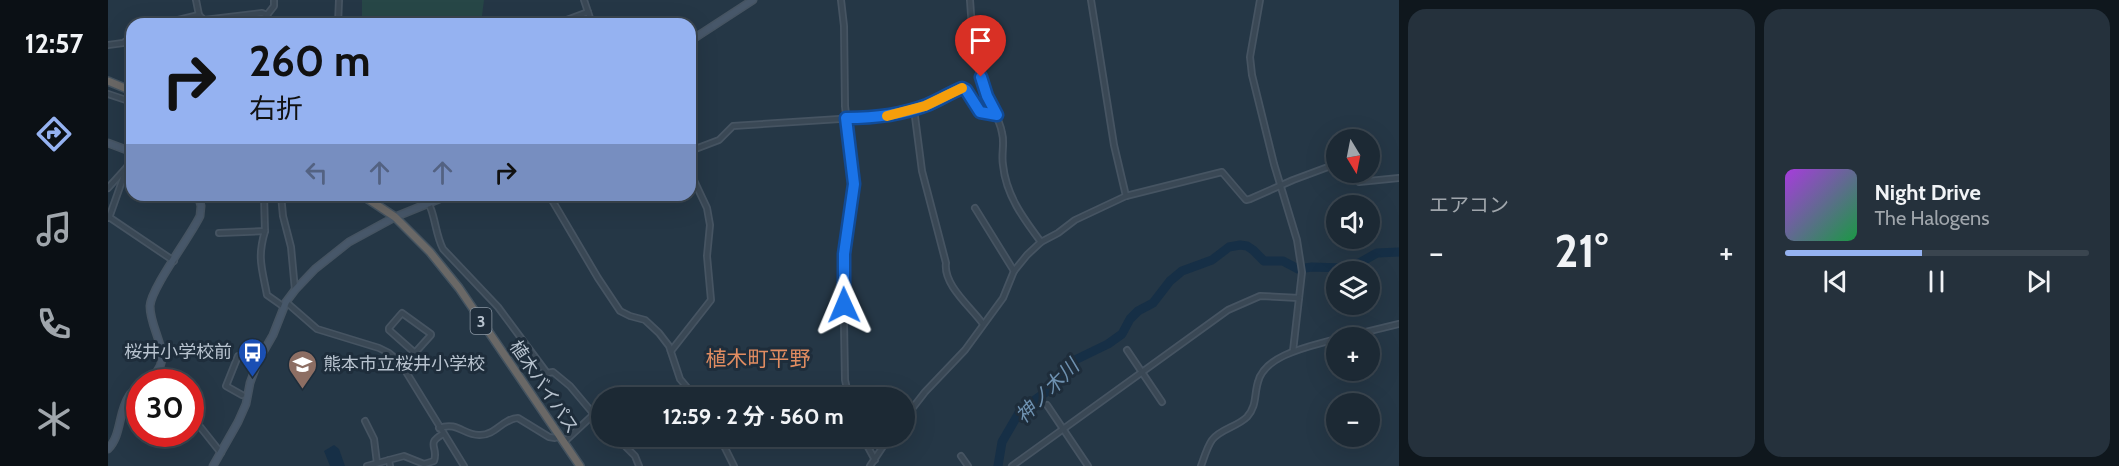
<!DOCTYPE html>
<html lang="ja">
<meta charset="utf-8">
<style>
body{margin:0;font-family:Cabin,"Noto Sans JP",sans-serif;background:#25313c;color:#f1f3f6;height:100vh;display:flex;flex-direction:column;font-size:22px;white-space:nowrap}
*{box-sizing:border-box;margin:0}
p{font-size:20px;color:#a0a6ac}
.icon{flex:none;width:33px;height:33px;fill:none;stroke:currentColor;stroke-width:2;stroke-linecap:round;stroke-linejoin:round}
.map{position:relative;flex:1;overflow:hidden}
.details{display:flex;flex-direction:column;gap:9px;padding:9px;background:#0f171d;width:720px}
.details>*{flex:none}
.banner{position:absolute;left:18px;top:18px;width:570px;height:183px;border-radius:18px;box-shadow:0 6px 24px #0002,0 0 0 2px #3a454f;background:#95b2f1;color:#111;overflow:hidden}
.needle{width:39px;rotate:170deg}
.tools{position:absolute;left:1218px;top:129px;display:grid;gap:12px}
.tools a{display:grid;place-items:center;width:54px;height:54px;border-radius:50%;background:#1c2934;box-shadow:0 6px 24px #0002,0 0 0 2px #3a454f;font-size:30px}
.speed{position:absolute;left:18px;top:369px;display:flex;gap:12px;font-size:30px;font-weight:700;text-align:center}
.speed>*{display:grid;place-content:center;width:78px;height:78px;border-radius:50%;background:#1c2934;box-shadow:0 6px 24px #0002,0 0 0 2px #3a454f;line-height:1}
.speed .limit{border:9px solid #d22;background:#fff;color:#111}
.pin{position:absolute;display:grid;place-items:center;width:51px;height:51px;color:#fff;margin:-62px -26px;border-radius:50% 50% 50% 0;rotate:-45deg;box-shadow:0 0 6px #0007}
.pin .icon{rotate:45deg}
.me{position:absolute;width:66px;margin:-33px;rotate:359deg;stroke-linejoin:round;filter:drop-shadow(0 0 4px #0008)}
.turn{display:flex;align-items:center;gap:21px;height:126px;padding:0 24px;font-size:27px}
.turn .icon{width:78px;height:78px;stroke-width:2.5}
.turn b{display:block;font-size:42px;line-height:51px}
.lanes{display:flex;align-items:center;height:57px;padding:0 24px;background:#0003;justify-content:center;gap:30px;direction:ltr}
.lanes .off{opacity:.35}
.big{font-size:45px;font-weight:700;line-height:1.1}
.details .tile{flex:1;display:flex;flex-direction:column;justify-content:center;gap:9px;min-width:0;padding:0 21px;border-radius:18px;background:#25313c}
.song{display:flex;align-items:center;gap:18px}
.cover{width:72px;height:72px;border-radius:9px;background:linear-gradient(135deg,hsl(280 70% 55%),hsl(140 70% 35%))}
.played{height:6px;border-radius:3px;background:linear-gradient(90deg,#95b2f1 45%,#3a454f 45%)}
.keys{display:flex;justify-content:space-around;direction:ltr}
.heat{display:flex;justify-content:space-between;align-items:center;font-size:33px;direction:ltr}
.details .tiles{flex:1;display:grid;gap:9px;grid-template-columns:repeat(2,1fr)}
.trip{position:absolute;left:483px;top:387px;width:324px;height:60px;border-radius:30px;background:#1c2934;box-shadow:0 6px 24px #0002,0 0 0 2px #3a454f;font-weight:700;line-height:60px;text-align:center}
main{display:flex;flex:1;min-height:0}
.dock{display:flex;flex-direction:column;width:108px;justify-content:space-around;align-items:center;background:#0b1015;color:#a0a6ac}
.dock .icon{width:42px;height:42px}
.dock .current{color:#95b2f1}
.dock b{font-size:27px;color:#f1f3f6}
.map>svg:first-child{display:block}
.green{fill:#274747}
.water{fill:#162f46}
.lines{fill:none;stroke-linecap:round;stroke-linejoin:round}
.river{stroke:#162f46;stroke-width:9}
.minor-casing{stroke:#465462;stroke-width:8}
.secondary-casing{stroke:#465462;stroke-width:9}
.trunk-casing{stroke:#445360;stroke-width:10}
.minor{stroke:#3a4855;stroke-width:4.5}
.secondary{stroke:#475769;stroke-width:6}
.trunk{stroke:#6a6866;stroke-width:7}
.route-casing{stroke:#114b97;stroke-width:15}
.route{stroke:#1a73e8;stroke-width:10}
.slow{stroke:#f59e0b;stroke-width:10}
.labels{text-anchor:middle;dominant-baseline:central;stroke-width:6;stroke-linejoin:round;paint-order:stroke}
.shield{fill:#1e2d3b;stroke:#8a96a3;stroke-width:1.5}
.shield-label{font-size:16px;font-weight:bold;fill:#b8c3cf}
.poi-label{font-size:18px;fill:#b8c3cf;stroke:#1e2d3b;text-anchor:end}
.street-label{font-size:18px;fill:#b8c3cf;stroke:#1e2d3b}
.water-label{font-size:20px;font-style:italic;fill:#6e91b0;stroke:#1e2d3b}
.quarter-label{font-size:21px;fill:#e08c61;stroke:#1e2d3b}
</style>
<main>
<nav class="dock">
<b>12:57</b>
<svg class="icon current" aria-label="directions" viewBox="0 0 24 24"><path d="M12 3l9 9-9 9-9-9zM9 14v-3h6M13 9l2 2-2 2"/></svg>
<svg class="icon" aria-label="music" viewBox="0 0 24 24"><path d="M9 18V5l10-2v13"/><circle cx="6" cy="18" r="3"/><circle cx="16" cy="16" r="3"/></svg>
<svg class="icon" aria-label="phone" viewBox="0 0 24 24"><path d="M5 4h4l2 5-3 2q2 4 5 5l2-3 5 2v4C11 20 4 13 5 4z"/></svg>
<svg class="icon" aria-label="climate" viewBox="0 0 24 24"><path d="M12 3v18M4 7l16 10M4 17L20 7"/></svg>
</nav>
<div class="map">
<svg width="1291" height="466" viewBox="0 0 1291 466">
<rect width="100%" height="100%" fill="#253746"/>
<!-- green -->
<polygon class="green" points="254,0 376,0 373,24 254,24"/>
<!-- water -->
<polygon class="water" points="226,445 231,449 237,466 222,466 216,451"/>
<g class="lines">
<!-- river -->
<polyline class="river" points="890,466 894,442 912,411 942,389 959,366 967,360 1000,344 1014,334 1022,319 1030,311 1045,303 1062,281 1074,271 1104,260 1121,247 1132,245 1139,246 1145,250 1156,261 1175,261 1190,269 1204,267 1234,268 1244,267 1269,253 1291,252"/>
<defs>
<g id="minor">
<polyline points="88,0 91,15 96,20 154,13 159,15 161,24"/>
<polyline points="476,0 484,24"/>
<polyline points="733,0 736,26 737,106 746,185 735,266 737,380 741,398"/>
<path d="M862,0C864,32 867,64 878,95C883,108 892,119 894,133C897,143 893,154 895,165C898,195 915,218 933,242"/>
<polyline points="983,0 1006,145 1018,196"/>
<polyline points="1152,0 1142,57 1144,75 1166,164 1189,240 1194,272 1185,351"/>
<polyline points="159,15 166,6 166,0"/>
<polyline points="63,24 70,20 91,15"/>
<polyline points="230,24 231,0"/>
<polyline points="448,24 480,12"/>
<polyline points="0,45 15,43 24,37"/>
<polyline points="0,94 24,102"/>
<path d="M806,109L814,171L838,263C835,285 863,307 875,324"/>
<polyline points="582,151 611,140 625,126 778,116 817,106 854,88 858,90 872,112 889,115"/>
<polyline points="1245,172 1251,182 1291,178"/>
<polyline points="0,188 19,167 24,153"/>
<polyline points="173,195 175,216 183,247 187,290"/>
<path d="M315,195C328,210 326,232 335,249L390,307L439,373L445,372L462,386L494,424"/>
<polyline points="441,195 490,278 512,311 522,316 537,320 551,333 561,346 572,379 588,398"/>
<polyline points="867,208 906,271"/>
<polyline points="1,217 66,261"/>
<polyline points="1,218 19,167"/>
<path d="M157,231C149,258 154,268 159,295L176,307"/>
<polyline points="111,233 157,231 156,195"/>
<polyline points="178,302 209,329 271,348 281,353 292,362 356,466"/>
<polyline points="1233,338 1291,324"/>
<polyline points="1019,350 1054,402"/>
<polyline points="563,351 603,300 599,256 602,225 599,208 582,172"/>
<polyline points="292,362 305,355 323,335 323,334 294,313 281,328 281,330 307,353"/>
<polyline points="134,395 118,386 130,356 133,355 150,361"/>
<polyline points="939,405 980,466"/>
<polyline points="82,414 113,453"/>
<polyline points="796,419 817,392 857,350 895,298 906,271 919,255 933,242 950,233 967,220 1018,196 1114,172 1138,200 1142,199 1185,180 1228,164"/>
<polyline points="257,421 266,439 269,463"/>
<path d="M331,428C350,421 356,436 372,435C388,435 394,419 410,418L441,437L447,438L451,436"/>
<polyline points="507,436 527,456 531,466"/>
<polyline points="611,436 626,466"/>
<polyline points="754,436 767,460"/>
<polyline points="456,442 485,415"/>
<polyline points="853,456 860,466"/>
<polyline points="259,466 281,460"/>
<path d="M282,466L281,460L296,456L316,464L326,461C331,447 317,444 335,434"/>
<polyline points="762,466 782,436"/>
<polyline points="904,466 1120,310 1152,296 1191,298"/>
<path d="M1093,466C1096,458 1099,447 1104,440C1112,429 1129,427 1139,417C1149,406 1146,395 1150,382C1157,354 1204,346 1228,339"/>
</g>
<g id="secondary">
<polyline points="582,41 645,0"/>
<polyline points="0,143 24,152"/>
<path d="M37,382C72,360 42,335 42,306C43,288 82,237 92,216L93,206L90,195"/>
<path d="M0,449C14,435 10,412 21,396C23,392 28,389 32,386"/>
<polyline points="105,466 130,422 138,404 142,383 150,361 165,335 178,302 187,290 207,269 241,242 287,217 341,195"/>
</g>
<g id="trunk">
<polyline points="0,81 24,91"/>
<polyline points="254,195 287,217 322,252 351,288 472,466"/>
</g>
</defs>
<!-- minor casing -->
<use href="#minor" class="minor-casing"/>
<!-- secondary casing -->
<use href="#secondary" class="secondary-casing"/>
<!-- trunk casing -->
<use href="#trunk" class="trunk-casing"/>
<!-- minor -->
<use href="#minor" class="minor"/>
<!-- secondary -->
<use href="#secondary" class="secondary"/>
<!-- trunk -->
<use href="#trunk" class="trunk"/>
</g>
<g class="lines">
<defs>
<path id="route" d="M736,305V254L746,184L738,118C766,118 793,115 819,105C831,100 842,93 854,88L858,90L872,112L889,115L879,96L873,77"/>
</defs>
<!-- route casing -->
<use href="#route" class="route-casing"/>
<!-- route -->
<use href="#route" class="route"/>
<!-- slow -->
<polyline class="slow" points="779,116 817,106 854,88"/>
</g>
<!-- icons -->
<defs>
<symbol id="bus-pin" viewBox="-11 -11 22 30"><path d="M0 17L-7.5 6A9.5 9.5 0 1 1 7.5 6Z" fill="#1a4fb4" stroke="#1e2d3b"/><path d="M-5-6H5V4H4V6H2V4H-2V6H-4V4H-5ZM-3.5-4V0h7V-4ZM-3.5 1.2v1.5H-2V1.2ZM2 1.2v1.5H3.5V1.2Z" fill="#fff"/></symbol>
<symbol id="school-pin" viewBox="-11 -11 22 30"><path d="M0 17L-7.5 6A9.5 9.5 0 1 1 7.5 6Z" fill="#8d6e63" stroke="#1e2d3b"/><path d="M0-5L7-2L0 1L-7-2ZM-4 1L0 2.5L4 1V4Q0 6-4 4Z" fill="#fff"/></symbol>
</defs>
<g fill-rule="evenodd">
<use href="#bus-pin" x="128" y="336" width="33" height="45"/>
<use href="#school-pin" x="178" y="348" width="33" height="45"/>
</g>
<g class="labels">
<!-- shield labels -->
<rect class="shield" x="362.5" y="308" width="21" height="26" rx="4.5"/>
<g class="shield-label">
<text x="373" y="321">3</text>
</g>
<!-- poi labels -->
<g class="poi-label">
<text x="124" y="352">桜井小学校前</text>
<text x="215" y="364" text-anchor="start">熊本市立桜井小学校</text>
</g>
<!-- street labels -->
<g class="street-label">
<text transform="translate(436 387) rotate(56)">植木バイパス</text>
</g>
<!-- water labels -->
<g class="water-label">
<text transform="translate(939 391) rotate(-45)">神ノ木川</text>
</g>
<!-- quarter labels -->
<g class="quarter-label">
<text x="650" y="358">植木町平野</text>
</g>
</g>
</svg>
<div class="tools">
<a><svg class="needle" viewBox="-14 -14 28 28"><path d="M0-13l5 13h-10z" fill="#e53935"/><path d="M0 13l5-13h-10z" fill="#a0a6ac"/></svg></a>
<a><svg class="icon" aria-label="sound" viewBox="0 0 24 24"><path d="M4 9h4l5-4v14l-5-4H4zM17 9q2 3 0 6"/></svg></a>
<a><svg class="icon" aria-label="layers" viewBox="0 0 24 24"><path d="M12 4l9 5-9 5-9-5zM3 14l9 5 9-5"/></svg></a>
<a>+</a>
<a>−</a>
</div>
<div class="speed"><div class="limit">30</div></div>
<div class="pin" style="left:873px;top:77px;background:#d93025"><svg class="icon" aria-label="arrive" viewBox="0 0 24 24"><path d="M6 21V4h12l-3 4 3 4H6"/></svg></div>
<svg class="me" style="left:736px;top:305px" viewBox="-20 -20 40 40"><path d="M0-17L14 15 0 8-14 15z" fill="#1a73e8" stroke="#fff" stroke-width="4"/></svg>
<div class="trip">12:59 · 2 分 · 560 m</div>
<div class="banner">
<div class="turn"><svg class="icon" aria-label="right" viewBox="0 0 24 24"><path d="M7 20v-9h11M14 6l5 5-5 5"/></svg><div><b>260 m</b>右折</div></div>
<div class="lanes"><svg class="icon off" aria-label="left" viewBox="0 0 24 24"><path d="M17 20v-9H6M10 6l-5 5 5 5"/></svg><svg class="icon off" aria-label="ahead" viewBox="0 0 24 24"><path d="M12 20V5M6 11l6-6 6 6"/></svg><svg class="icon off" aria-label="ahead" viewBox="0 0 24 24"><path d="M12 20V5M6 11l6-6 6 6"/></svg><svg class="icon" aria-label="right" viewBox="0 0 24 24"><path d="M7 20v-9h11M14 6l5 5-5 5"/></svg></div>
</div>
</div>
<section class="details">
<div class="tiles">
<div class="tile"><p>エアコン</p>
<div class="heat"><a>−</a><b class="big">21°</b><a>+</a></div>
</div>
<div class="tile">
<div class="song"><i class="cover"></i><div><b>Night Drive</b><p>The Halogens</p></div></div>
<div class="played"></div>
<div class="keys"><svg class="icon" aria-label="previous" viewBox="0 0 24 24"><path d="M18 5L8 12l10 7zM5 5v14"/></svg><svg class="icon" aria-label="pause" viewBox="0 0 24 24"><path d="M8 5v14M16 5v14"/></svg><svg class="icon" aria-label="next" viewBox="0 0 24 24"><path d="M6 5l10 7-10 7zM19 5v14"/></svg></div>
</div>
</div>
</section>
</main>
